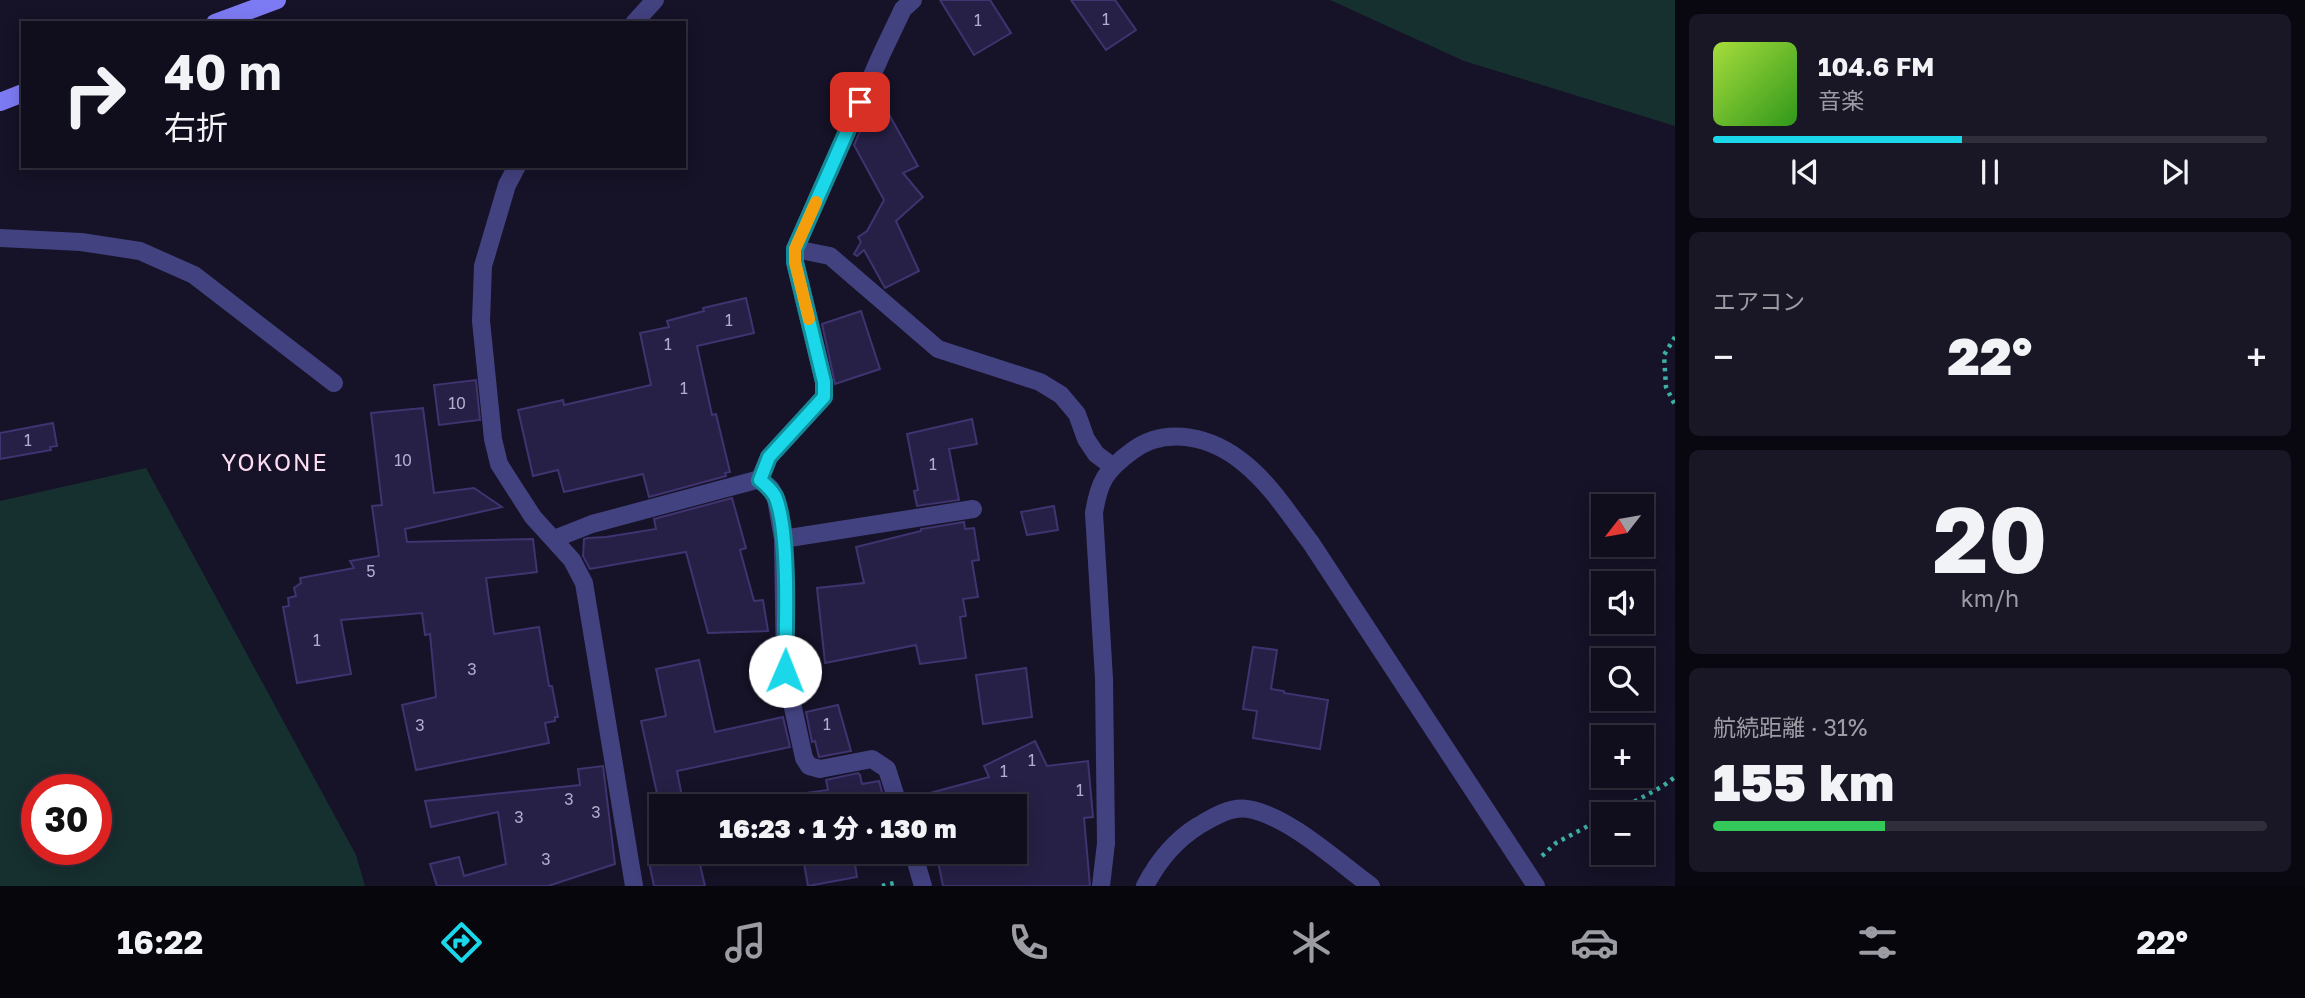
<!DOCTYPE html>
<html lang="ja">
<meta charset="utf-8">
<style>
body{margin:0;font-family:"Golos Text","Noto Sans JP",sans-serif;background:#191726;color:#f1f3f6;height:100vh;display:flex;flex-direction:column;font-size:26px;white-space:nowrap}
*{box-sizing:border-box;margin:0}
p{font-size:23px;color:#9c9ca4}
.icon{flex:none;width:38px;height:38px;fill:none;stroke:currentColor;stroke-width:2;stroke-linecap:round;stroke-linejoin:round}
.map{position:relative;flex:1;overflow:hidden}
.drawer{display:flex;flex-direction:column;gap:14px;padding:14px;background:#090810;width:630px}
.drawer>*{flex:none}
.hud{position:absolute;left:21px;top:21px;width:665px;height:147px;border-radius:0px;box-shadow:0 4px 18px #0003,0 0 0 2px #302e3b;background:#100e1d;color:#f1f3f6;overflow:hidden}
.needle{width:46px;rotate:239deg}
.buttons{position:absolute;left:1591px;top:494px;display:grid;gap:14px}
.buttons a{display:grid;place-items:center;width:63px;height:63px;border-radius:0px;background:#100e1d;box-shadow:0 4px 18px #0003,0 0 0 2px #302e3b;font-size:35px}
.speed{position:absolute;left:21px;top:774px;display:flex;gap:14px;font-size:35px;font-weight:700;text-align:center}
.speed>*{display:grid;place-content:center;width:91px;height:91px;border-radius:50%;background:#100e1d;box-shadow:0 4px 18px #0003,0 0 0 2px #302e3b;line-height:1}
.speed .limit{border:10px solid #d22;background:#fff;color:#111}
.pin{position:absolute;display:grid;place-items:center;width:60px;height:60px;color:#fff;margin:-30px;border-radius:14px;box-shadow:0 4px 10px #0006}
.me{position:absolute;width:77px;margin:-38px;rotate:1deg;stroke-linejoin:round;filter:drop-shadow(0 0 5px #0008)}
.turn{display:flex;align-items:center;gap:24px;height:147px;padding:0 28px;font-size:32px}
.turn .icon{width:91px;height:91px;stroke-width:2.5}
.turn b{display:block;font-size:49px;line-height:60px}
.big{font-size:52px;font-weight:800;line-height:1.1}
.drawer .widget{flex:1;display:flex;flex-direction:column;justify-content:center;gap:10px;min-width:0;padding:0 24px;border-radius:10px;background:#191726}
.drawer .dial{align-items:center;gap:0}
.dial b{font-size:91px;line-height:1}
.song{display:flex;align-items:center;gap:21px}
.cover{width:84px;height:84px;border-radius:10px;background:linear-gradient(135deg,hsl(80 70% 55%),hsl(110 70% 35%))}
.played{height:7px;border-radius:4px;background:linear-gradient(90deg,#1ad8ea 45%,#302e3b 45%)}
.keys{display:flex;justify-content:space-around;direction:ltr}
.heat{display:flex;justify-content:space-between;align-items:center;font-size:38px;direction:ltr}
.charge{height:10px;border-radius:5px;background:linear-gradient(90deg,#34c759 31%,#302e3b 0)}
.trip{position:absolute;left:649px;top:794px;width:378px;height:70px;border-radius:0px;background:#100e1d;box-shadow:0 4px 18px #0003,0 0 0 2px #302e3b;font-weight:800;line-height:70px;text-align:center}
.menu{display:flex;height:112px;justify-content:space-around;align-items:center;background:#06060c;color:#9c9ca4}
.menu .icon{width:49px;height:49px}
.menu .selected{color:#1ad8ea}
.menu b{font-size:32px;color:#f1f3f6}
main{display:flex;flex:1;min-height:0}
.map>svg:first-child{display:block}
.green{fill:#16302f;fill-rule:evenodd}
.building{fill:#272046;stroke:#3f3470;stroke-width:2}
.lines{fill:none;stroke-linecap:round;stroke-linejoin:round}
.path{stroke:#3cb0a7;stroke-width:4.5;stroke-dasharray:3.5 5;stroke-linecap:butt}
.street{stroke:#434281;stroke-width:18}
.secondary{stroke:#7d7bf3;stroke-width:18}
.route-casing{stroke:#118c98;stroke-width:18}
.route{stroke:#1ad8ea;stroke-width:12}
.slow{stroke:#f59e0b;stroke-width:12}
.labels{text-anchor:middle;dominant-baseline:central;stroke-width:7;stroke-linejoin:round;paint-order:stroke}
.number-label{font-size:16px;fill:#b1adce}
.quarter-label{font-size:23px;letter-spacing:2px;fill:#fcddf1;stroke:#161227}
</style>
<main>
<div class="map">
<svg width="1675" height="886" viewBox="0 0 1675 886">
<rect width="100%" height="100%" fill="#161227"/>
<!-- green -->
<g class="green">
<polygon points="1330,0 1675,0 1675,126 1464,61"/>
<path d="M146,468L356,855L365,886H0V501ZM37,789H96V849H37Z"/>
</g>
<!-- building -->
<g class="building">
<polygon points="940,0 990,0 1011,33 974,55"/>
<polygon points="1071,0 1115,0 1136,30 1106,50"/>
<polygon points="877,93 918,166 903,173 923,197 896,221 919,271 885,288 864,250 857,256 854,254 861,242 858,237 867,231 884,200 854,145"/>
<polygon points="746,298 754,333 697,346 712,415 716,414 730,472 725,473 726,476 649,497 643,474 564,492 558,470 533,476 518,410 563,400 564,405 651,385 640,333 669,327 667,321 704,311 703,308"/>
<polygon points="861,311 880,369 835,384 822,324"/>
<polygon points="476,380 480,420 439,425 434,385"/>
<polygon points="423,408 434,493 474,488 502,507 405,529 407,542 533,539 537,572 486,578 494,634 539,627 549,686 552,686 558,717 555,717 555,721 545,723 549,743 416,770 402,705 436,697 430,634 425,635 422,613 341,620 351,674 297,683 283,607 289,606 288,598 296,596 294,588 301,583 300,578 354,568 350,561 379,556 372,506 382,505 371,413"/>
<polygon points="972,419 977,444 949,449 959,500 917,506 914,491 918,490 907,434"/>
<polygon points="53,423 57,446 50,447 51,450 0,459 0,433"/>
<polygon points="732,498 746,548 740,550 754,601 763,600 768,631 708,633 686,552 590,569 583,556 584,539 588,538 606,537 656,529 654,519"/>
<polygon points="1054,506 1058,530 1027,535 1021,512"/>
<polygon points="964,522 965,529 974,528 979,560 972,561 978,597 963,599 966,616 960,617 966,658 920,664 916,645 825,663 817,588 864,583 856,547 921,531 921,529"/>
<polygon points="1253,647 1277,650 1271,689 1284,691 1284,693 1328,700 1320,749 1253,738 1257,711 1243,709"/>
<polygon points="699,660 715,732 783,717 790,747 677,771 684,807 660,807 641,721 666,716 656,669"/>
<polygon points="1026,668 1032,717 983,724 976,675"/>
<polygon points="838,705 851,751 819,757 815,741 812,742 806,712"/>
<polygon points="1035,741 1047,766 1088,761 1093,817 1084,818 1090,886 943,886 936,852 1015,852 1015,807 910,807 908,799 989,777 984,766"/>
<polygon points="603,766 615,864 548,886 437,886 430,864 459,857 464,876 506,864 498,812 431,827 425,801 580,785 578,769"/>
<polygon points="858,773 860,775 862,784 879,781 886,807 806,807 805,793 828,790 826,780"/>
<polygon points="674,852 697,852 705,886 654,886 648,858"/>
<polygon points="802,852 853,852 857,877 808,886"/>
</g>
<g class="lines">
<!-- path -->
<g class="path">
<polyline points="1675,337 1664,355 1666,387 1675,405"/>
<polyline points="1612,814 1663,786 1675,777"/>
<polyline points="1542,856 1556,843 1603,818"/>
<polyline points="882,886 898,882"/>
</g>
<!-- street -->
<g class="street">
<polyline points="634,23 655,0"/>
<polyline points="517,166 507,185 483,266 481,321 493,439 499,464 513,486 533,517 572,560 584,583 634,886"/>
<polyline points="0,238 81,242 140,251 194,275 334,383"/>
<polyline points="795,249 830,256 938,349 1040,382 1061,395 1077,414 1086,439 1096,454 1112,466"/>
<polyline points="760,479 771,489 776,499 783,539 785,671 804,758 809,766 820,769 872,759 887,769 899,807"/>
<polyline points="554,539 592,524 760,479 769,457 824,397 824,382 795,262 795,249 882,53 903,9 913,0"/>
<polyline points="783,539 973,509"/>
<polyline points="913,852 923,886"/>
<path d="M1101,886L1106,843L1104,679L1094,513C1099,481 1106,470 1132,451C1167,425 1213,437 1245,464C1271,485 1291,517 1311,543L1536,886"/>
<path d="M1145,886C1158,861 1174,841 1198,826C1213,817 1231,806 1248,809C1289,816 1338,862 1371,886"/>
</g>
<!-- secondary -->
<g class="secondary">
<polyline points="215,23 277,0"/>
<polyline points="0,102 23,93"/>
</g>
</g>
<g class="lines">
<defs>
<path id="route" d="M785,671C786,630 790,530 775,496C771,489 766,485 760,480L769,457L824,397V382L795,262V249L860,102"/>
</defs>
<!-- route casing -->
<use href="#route" class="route-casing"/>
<!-- route -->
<use href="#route" class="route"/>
<!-- slow -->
<polyline class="slow" points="809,319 795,262 795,249 816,202"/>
</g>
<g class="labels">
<!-- number labels -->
<g class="number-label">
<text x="1106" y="19">1</text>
<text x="978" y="20">1</text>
<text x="729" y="320">1</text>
<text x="668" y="344">1</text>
<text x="684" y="388">1</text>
<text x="457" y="403">10</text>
<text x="28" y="440">1</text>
<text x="403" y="460">10</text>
<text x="933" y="464">1</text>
<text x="371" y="571">5</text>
<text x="317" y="640">1</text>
<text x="472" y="669">3</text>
<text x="827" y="724">1</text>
<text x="420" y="725">3</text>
<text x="1032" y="760">1</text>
<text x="1004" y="771">1</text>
<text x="1080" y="790">1</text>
<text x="569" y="799">3</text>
<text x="596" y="812">3</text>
<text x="519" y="817">3</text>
<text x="546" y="859">3</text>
</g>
<!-- quarter labels -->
<g class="quarter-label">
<text x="275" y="462">YOKONE</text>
</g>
</g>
</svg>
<div class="buttons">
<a><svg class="needle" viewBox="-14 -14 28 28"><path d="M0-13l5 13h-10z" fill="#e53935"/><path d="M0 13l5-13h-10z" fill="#9c9ca4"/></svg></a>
<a><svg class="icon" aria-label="sound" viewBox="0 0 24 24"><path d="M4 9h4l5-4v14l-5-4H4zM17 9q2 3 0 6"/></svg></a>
<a><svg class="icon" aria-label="search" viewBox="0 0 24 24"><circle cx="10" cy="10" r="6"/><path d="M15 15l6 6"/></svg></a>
<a>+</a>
<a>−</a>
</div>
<div class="speed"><div class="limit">30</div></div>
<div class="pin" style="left:860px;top:102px;background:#d93025"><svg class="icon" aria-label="arrive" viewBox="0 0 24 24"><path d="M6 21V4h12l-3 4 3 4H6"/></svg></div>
<svg class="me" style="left:785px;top:671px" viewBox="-20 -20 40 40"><circle r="19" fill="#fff"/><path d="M0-13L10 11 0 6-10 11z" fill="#1ad8ea"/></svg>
<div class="trip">16:23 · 1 分 · 130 m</div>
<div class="hud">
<div class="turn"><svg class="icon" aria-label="right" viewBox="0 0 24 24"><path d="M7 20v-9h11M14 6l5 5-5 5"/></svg><div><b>40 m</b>右折</div></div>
</div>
</div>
<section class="drawer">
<div class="widget">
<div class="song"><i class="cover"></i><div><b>104.6 FM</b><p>音楽</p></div></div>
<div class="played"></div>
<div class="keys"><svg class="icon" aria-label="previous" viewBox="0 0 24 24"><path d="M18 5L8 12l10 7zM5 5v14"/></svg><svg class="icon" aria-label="pause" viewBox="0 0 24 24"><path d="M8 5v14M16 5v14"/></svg><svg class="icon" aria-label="next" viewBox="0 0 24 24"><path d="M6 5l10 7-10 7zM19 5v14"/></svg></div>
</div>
<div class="widget"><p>エアコン</p>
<div class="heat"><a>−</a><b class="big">22°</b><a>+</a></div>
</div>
<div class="widget dial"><b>20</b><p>km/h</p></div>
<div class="widget"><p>航続距離 · 31%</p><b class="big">155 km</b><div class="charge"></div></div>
</section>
</main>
<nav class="menu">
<b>16:22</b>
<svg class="icon selected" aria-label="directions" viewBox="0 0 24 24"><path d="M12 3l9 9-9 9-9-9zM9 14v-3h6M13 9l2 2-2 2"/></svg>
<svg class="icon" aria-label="music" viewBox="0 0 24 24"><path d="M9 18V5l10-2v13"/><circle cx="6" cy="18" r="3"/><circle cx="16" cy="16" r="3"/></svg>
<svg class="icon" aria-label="phone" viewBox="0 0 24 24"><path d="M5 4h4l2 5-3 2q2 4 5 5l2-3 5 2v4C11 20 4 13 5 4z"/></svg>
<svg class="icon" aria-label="climate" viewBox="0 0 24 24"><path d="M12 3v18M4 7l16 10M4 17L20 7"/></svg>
<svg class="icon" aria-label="car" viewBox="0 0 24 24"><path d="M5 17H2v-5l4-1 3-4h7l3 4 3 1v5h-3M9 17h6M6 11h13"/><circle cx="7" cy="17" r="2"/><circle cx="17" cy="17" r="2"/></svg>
<svg class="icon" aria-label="filters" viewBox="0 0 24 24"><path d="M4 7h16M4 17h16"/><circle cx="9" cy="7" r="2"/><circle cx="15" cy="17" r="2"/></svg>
<b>22°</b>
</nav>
